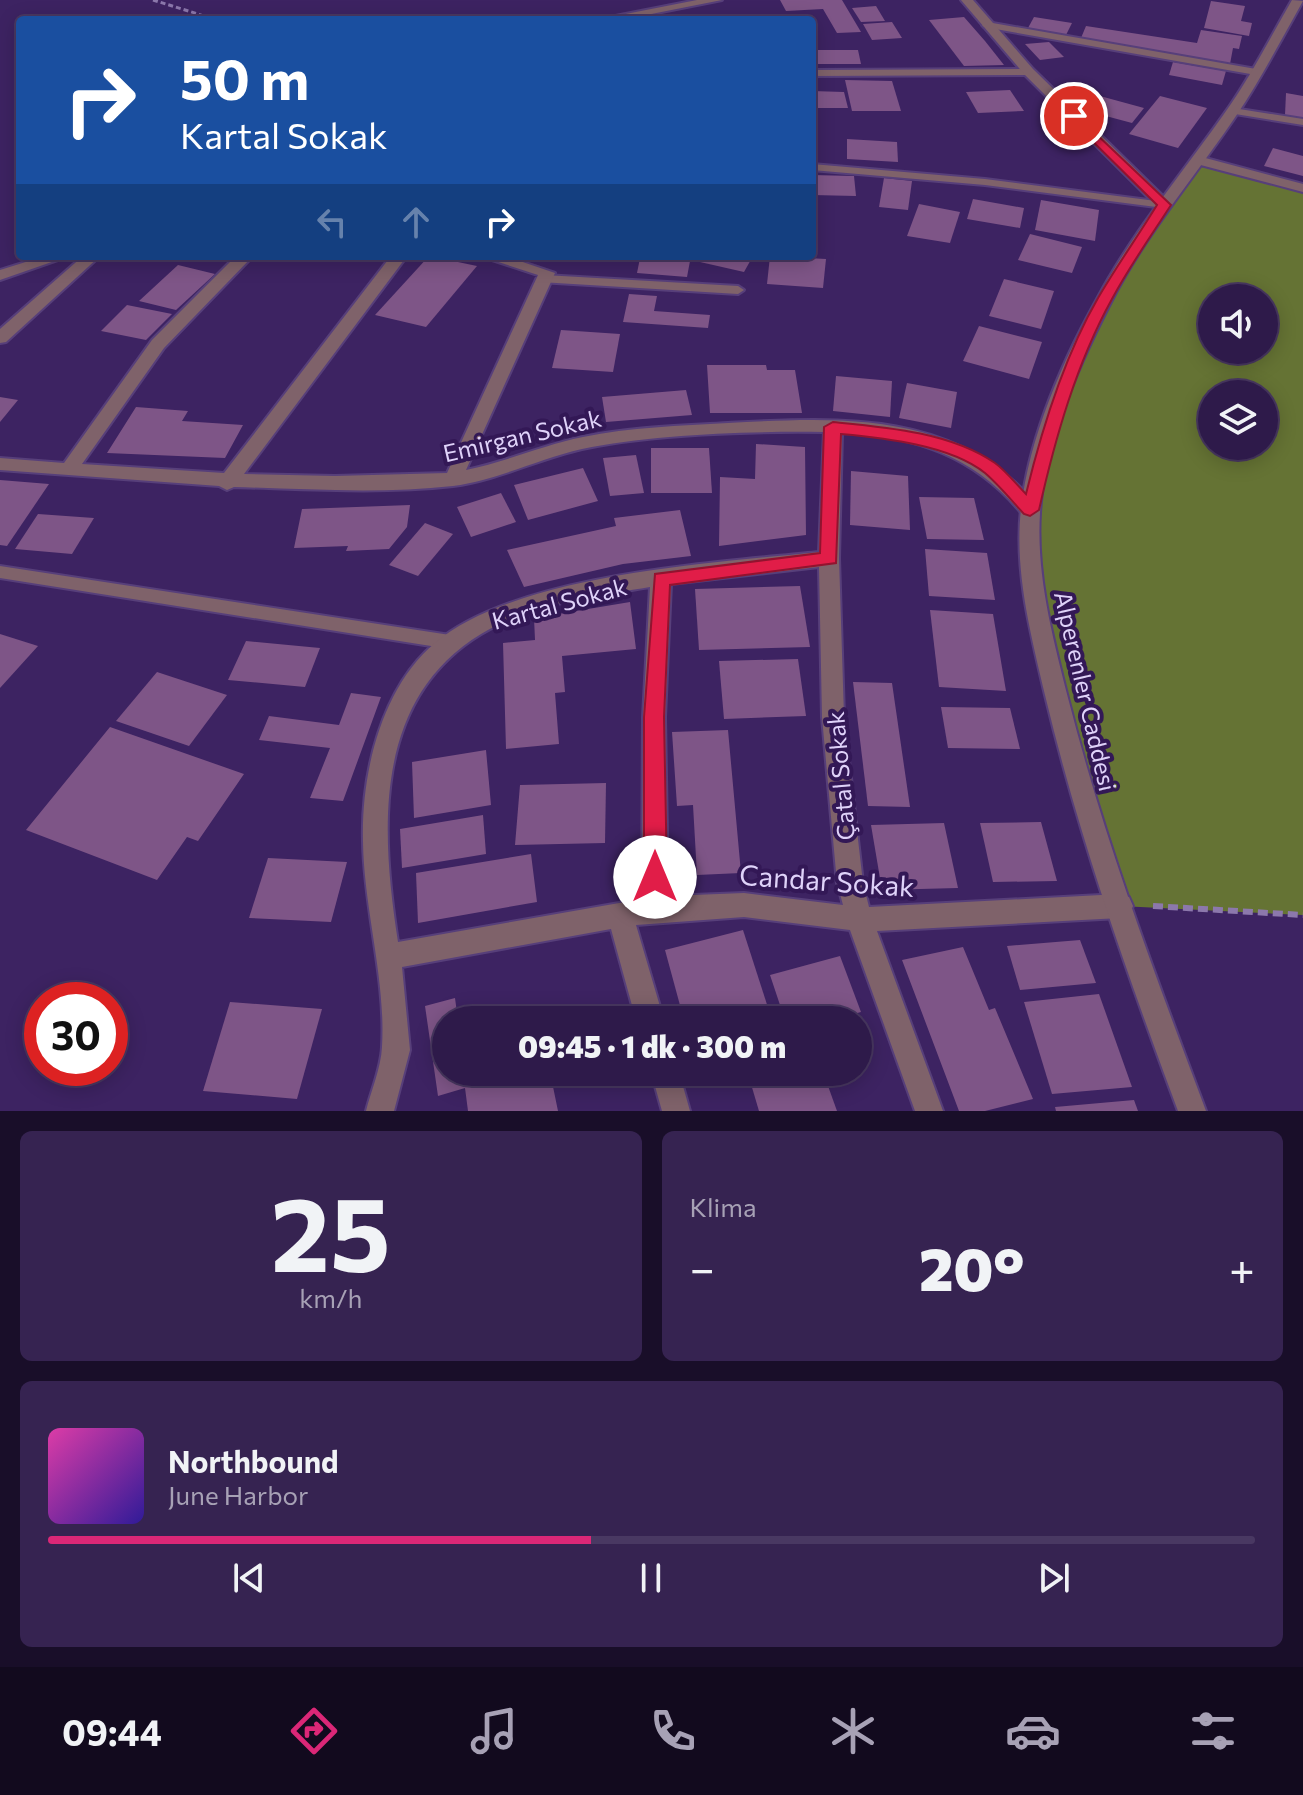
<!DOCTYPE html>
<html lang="tr">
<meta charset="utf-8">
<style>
body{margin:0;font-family:Commissioner,sans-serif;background:#362351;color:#f1f3f6;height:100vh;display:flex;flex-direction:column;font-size:30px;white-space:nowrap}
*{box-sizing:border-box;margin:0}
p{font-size:26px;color:#a7a1b5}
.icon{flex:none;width:44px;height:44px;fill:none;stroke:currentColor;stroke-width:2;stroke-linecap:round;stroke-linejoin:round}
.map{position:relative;height:1111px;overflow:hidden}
.drawer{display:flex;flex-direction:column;gap:20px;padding:20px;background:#190e29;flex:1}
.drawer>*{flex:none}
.hud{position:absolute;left:16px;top:16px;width:800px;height:244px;border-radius:8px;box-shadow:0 4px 20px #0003,0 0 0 2px #493862;background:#1a4fa0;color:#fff;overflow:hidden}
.buttons{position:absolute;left:1198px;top:284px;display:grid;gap:16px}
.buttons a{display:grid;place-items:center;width:80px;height:80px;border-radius:50%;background:#2e1a4a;box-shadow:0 4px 20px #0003,0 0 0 2px #493862;font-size:40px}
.speed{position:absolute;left:24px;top:982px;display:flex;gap:16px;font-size:40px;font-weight:700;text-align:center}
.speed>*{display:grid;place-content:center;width:104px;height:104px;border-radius:50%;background:#2e1a4a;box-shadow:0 4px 20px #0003,0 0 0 2px #493862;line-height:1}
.speed .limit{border:12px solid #d22;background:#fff;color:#111}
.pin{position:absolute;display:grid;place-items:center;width:68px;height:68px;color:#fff;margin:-34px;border:4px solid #fff;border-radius:50%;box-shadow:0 2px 8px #0007}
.me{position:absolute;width:88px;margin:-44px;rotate:0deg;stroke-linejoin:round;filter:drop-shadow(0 0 6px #0008)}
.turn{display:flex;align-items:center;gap:28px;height:168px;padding:0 32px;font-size:36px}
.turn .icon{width:104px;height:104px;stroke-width:2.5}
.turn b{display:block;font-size:56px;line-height:68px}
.lanes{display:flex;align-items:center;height:76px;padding:0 32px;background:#0003;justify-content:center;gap:40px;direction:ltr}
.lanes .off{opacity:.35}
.big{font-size:60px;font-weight:800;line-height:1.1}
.drawer .tile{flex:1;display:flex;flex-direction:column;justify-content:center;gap:12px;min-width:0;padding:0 28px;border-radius:12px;background:#362351}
.drawer .dial{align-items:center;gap:0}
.dial b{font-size:104px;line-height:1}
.song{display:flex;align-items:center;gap:24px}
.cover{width:96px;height:96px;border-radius:12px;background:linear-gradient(135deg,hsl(320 70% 55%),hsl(250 70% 35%))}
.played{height:8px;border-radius:4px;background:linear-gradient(90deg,#db2777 45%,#493862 45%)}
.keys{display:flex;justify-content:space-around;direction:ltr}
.heat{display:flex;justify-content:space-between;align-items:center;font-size:44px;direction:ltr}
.drawer .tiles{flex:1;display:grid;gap:20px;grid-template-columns:1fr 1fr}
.tile:last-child{grid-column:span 2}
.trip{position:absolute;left:432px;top:1006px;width:440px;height:80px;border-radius:40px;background:#2e1a4a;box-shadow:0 4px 20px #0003,0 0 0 2px #493862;font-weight:800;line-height:80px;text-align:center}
.tab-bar{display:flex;height:128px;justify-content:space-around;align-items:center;background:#120a1e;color:#a7a1b5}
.tab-bar .icon{width:56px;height:56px}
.tab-bar .current{color:#db2777}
.tab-bar b{font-size:36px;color:#f1f3f6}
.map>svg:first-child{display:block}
.forest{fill:#657334;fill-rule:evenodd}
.building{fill:#7e5587}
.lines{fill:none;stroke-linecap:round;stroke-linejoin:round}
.service-casing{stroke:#573f7a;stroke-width:4}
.minor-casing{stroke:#573f7a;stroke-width:4}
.tertiary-casing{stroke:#573f7a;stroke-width:4}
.path-far1{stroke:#8c78ac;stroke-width:3;stroke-dasharray:5 3;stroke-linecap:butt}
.path{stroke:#8c78ac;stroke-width:6;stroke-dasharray:10 5;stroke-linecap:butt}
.service{fill:#7f626a;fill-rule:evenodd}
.minor{fill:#7f626a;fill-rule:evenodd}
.tertiary{fill:#7f626a;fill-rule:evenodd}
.route{fill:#e11d48;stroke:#92132f;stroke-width:2}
.labels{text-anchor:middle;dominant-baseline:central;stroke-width:8;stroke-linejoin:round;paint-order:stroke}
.street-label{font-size:24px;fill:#dfd2f9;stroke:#331856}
.near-street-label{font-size:28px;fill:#dfd2f9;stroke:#331856}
</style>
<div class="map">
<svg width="1303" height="1111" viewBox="0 0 1303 1111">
<rect width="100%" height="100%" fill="#3d2362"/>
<!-- forest -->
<path class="forest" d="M1198,160L1303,188V915L1120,906L1032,570L1046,443L1104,300ZM1212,298H1264V350H1212ZM1212,394H1264V446H1212Z"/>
<!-- building -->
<g class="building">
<polygon points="780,0 842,0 861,32 837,33 823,9 786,11"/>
<polygon points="1211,1 1245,6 1241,21 1252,23 1249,36 1204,28"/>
<polygon points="876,6 885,21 861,22 852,8"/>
<polygon points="964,17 985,41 1004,65 964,66 929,20"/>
<polygon points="1034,17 1072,23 1066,35 1028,28"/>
<polygon points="892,22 902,38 872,40 863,24"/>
<polygon points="1086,26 1197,43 1201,30 1242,36 1239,49 1233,48 1230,64 1081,38"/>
<polygon points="1049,42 1064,57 1040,60 1025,44"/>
<polygon points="812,50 858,50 861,64 812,64"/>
<polygon points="1173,62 1226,71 1222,85 1169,75"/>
<polygon points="845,80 892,81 901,111 852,111"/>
<polygon points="1010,90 1024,111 978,113 966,92"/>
<polygon points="812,91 844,92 848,108 812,108"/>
<polygon points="1286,93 1303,96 1303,118 1285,115"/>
<polygon points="1100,96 1144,108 1132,123 1087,111"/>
<polygon points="1160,96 1207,108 1178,148 1129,134"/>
<polygon points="847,139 897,142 898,162 847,159"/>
<polygon points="1273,148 1303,156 1303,176 1264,166"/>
<polygon points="812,175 854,176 856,196 812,195"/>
<polygon points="884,178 912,181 908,210 879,207"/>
<polygon points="973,199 1024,208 1020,228 967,219"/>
<polygon points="1041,200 1099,210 1095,241 1035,230"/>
<polygon points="919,204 960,212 950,243 907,236"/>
<polygon points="1030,234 1082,247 1072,273 1018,260"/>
<polygon points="429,256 477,266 426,327 375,315"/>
<polygon points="704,256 753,256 744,272 700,262"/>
<polygon points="770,256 826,259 823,288 767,284"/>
<polygon points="640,258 690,261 687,277 637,273"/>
<polygon points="178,265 215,274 176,310 139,301"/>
<polygon points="1004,279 1054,291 1041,329 989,316"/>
<polygon points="629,294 657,296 654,311 710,315 708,328 623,322"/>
<polygon points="127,305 172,314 146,340 101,331"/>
<polygon points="979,326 1042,342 1029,379 963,361"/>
<polygon points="561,330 620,334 613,372 552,368"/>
<polygon points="707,365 766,365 767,370 795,370 802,413 710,413"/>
<polygon points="836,376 892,381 890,417 833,411"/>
<polygon points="907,383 957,392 951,428 899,418"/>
<polygon points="686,390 692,415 606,422 602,397"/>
<polygon points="0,397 18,400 0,422"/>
<polygon points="136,407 188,411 182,421 243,425 225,458 107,453"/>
<polygon points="756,444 805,447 806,535 719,546 720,477 755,479"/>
<polygon points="651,448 709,448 712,493 651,493"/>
<polygon points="636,455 644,493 610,496 603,458"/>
<polygon points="583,468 598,501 528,520 514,485"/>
<polygon points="851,471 908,476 910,530 850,525"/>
<polygon points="0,480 49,484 7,546 0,545"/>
<polygon points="501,493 516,522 471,537 457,507"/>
<polygon points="919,497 974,498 984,540 927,539"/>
<polygon points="410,505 407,527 389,549 346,551 348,546 294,548 302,509"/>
<polygon points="680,510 691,556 623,564 524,587 507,550 616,526 614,518"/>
<polygon points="38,514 94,518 72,554 15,549"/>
<polygon points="425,523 453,534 418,576 389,565"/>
<polygon points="925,549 987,553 995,600 929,596"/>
<polygon points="800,586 810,647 699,650 695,589"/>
<polygon points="630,602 636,649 562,656 565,692 555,693 559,744 506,749 503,643 535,640 534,618"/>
<polygon points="930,610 993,614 1006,691 939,687"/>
<polygon points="0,634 38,646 0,688"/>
<polygon points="246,641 320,648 305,687 228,680"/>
<polygon points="798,659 806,716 724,719 719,661"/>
<polygon points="157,672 227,695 189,746 116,721"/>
<polygon points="853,682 892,683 910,807 868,806"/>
<polygon points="351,693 381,697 343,801 310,798 330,748 259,740 269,716 339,725"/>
<polygon points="941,707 1010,708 1020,749 948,748"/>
<polygon points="110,727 244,774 198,841 187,837 157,880 26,830"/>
<polygon points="728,730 741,873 697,875 693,805 677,806 672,732"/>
<polygon points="486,750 491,805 414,818 412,762"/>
<polygon points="606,783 605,843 515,845 520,785"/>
<polygon points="483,815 486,854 402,868 400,829"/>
<polygon points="1041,822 1057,881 993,882 980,823"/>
<polygon points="944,823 958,888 882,890 871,825"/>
<polygon points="531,854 537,902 418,923 416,873"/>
<polygon points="268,858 347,862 331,922 249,918"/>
<polygon points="743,930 772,1020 684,1020 665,950"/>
<polygon points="1080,940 1096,983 1020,990 1007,946"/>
<polygon points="963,947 989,1010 995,1008 1033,1099 985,1111 959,1111 902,960"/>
<polygon points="840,956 861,1012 832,1020 785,1020 770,975"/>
<polygon points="1099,994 1132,1087 1052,1094 1024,1002"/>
<polygon points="455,998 458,1020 446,1020 446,1072 550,1072 558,1111 468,1111 465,1088 438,1096 425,1006"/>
<polygon points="230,1002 322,1009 297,1099 203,1091"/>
<polygon points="755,1072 823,1072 837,1111 759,1111 748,1074"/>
<polygon points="1134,1100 1138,1111 1056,1111 1055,1107"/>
</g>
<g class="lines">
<defs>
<g id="service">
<polygon points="987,22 1256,69 1261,72 1256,75 984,27 982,25"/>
<polygon points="812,70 1029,69 1034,72 1029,75 812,76"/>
<polygon points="1233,108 1303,119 1303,125 1229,113 1228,111"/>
<polygon points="812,164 985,179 1164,202 1170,205 1164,208 985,185 812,170"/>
<polygon points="544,275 738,286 744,290 738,294 540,282 538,279"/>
<polygon points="0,566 450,635 456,637 459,642 456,647 450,649 0,578"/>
</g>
<g id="minor">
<polygon points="697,0 722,0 621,20 595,20"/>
<polygon points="961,0 973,0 1033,69 1169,202 1169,208 1159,208 1025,75"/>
<polygon points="1198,156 1303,184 1303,192 1193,163 1191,160"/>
<polygon points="45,256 69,256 0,280 0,270"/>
<polygon points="83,256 100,256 6,342 0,343 0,329"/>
<path d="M236,256H253L164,348L82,464L224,473L391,256H407L244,474L335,476L447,473L538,275L480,256H505L555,273L466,470C506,462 543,445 583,437C630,427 680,426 728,423C841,417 957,410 1037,505L1040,510L1037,515H1023C976,457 915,435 842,433L839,558L844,717L863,883L869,907L1120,894L1129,897L1133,906L1129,915L1120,918L877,931L943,1111H915L850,930L744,917L636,925L664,1020H636L611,929L402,967L410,1050L394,1111H366C371,1091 381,1068 382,1047C386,979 364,910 363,842C361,774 381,688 435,643C516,574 714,563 819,552L824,432C752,431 652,434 582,449C538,459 498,480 453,486C381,494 306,489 234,487L227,490L219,486L0,470V458L64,463L152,340ZM819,567L822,717L837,883L843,905L744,893L668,896L665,717L671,584ZM650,587L643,717L642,899L398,942C381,832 372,700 481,634C529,604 595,596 650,587Z"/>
<polygon points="651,1072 679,1072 690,1111 662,1111"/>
</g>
<path id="tertiary" d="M1292,0L1303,1C1281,40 1261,79 1236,116C1194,178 1145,235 1111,302C1080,362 1044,445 1040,513C1036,576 1053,638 1068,698C1104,839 1155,975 1206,1111H1178C1127,974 1079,837 1045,695C1031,635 1014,571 1021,509C1029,438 1062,362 1097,299C1132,233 1181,175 1224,114C1250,78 1270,38 1292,0Z"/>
</defs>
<!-- service casing -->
<use href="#service" class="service-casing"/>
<!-- minor casing -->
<use href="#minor" class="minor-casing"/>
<!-- tertiary casing -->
<use href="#tertiary" class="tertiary-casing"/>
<!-- path-far1 -->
<polyline class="path-far1" points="153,0 217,20"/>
<!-- path -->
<polyline class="path" points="1153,906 1303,915"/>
<!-- service -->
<use href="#service" class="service"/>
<!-- minor -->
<use href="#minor" class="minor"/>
<!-- tertiary -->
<use href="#tertiary" class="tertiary"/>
</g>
<!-- route -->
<path class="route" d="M1074,113L1171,205C1151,236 1129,267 1112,299C1076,364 1055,439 1039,510L1030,516L1024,514C1012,501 999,485 985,473C950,445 884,438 841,434L836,563L670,585L664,717L667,877L663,884L655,887L647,884L644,877V717L655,574L820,553L824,427L833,422C885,427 950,432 995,463C1006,471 1016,484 1026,494C1042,428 1064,357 1098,298C1116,267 1138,236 1157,205L1070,119L1068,116Z"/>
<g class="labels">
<!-- street labels -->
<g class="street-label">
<text transform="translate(522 435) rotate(-13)">Emirgan Sokak</text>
<text transform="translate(559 603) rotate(-15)">Kartal Sokak</text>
<text transform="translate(1086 691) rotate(77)">Alperenler Caddesi</text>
<text transform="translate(840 776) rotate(-95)">Çatal Sokak</text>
</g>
<!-- near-street labels -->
<g class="near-street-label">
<text transform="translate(827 880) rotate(4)">Candar Sokak</text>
</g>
</g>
</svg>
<div class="buttons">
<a><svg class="icon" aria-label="sound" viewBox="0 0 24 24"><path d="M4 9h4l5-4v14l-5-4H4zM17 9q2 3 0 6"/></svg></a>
<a><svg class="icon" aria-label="layers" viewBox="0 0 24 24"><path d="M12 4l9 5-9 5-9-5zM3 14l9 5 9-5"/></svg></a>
</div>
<div class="speed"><div class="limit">30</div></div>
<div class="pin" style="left:1074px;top:116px;background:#d93025"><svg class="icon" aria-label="arrive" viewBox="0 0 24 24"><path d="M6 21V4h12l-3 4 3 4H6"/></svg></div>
<svg class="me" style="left:655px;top:877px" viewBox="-20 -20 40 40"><circle r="19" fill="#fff"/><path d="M0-13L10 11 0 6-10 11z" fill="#e11d48"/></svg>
<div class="trip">09:45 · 1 dk · 300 m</div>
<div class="hud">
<div class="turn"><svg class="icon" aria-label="right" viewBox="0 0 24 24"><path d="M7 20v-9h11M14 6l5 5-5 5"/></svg><div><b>50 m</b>Kartal Sokak</div></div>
<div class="lanes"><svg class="icon off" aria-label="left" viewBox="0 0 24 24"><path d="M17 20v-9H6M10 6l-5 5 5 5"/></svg><svg class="icon off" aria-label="ahead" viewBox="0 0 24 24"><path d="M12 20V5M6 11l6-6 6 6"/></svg><svg class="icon" aria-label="right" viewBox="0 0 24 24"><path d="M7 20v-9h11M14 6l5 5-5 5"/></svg></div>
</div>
</div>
<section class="drawer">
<div class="tiles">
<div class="tile dial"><b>25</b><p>km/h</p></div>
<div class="tile"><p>Klima</p>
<div class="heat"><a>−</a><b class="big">20°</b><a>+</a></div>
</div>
<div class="tile">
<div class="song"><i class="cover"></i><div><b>Northbound</b><p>June Harbor</p></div></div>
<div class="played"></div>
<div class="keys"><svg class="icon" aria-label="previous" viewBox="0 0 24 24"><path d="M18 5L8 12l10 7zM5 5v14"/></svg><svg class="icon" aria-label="pause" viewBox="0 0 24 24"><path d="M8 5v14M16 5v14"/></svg><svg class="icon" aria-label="next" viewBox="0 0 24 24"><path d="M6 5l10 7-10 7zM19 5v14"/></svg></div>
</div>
</div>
</section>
<nav class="tab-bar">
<b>09:44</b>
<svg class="icon current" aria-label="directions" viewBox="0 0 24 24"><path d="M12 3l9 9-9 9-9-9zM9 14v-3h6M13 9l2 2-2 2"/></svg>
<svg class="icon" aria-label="music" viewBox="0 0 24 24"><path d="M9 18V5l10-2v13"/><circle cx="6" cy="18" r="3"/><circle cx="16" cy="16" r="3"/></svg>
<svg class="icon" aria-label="phone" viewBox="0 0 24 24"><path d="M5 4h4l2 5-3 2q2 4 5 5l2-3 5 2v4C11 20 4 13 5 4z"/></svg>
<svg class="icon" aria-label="climate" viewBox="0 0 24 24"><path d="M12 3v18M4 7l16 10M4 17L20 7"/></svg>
<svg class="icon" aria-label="car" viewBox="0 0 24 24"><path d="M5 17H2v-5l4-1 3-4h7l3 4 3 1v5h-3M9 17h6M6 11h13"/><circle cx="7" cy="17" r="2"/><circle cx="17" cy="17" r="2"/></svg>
<svg class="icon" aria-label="filters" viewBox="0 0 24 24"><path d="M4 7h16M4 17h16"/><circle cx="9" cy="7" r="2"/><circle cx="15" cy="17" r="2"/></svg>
</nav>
